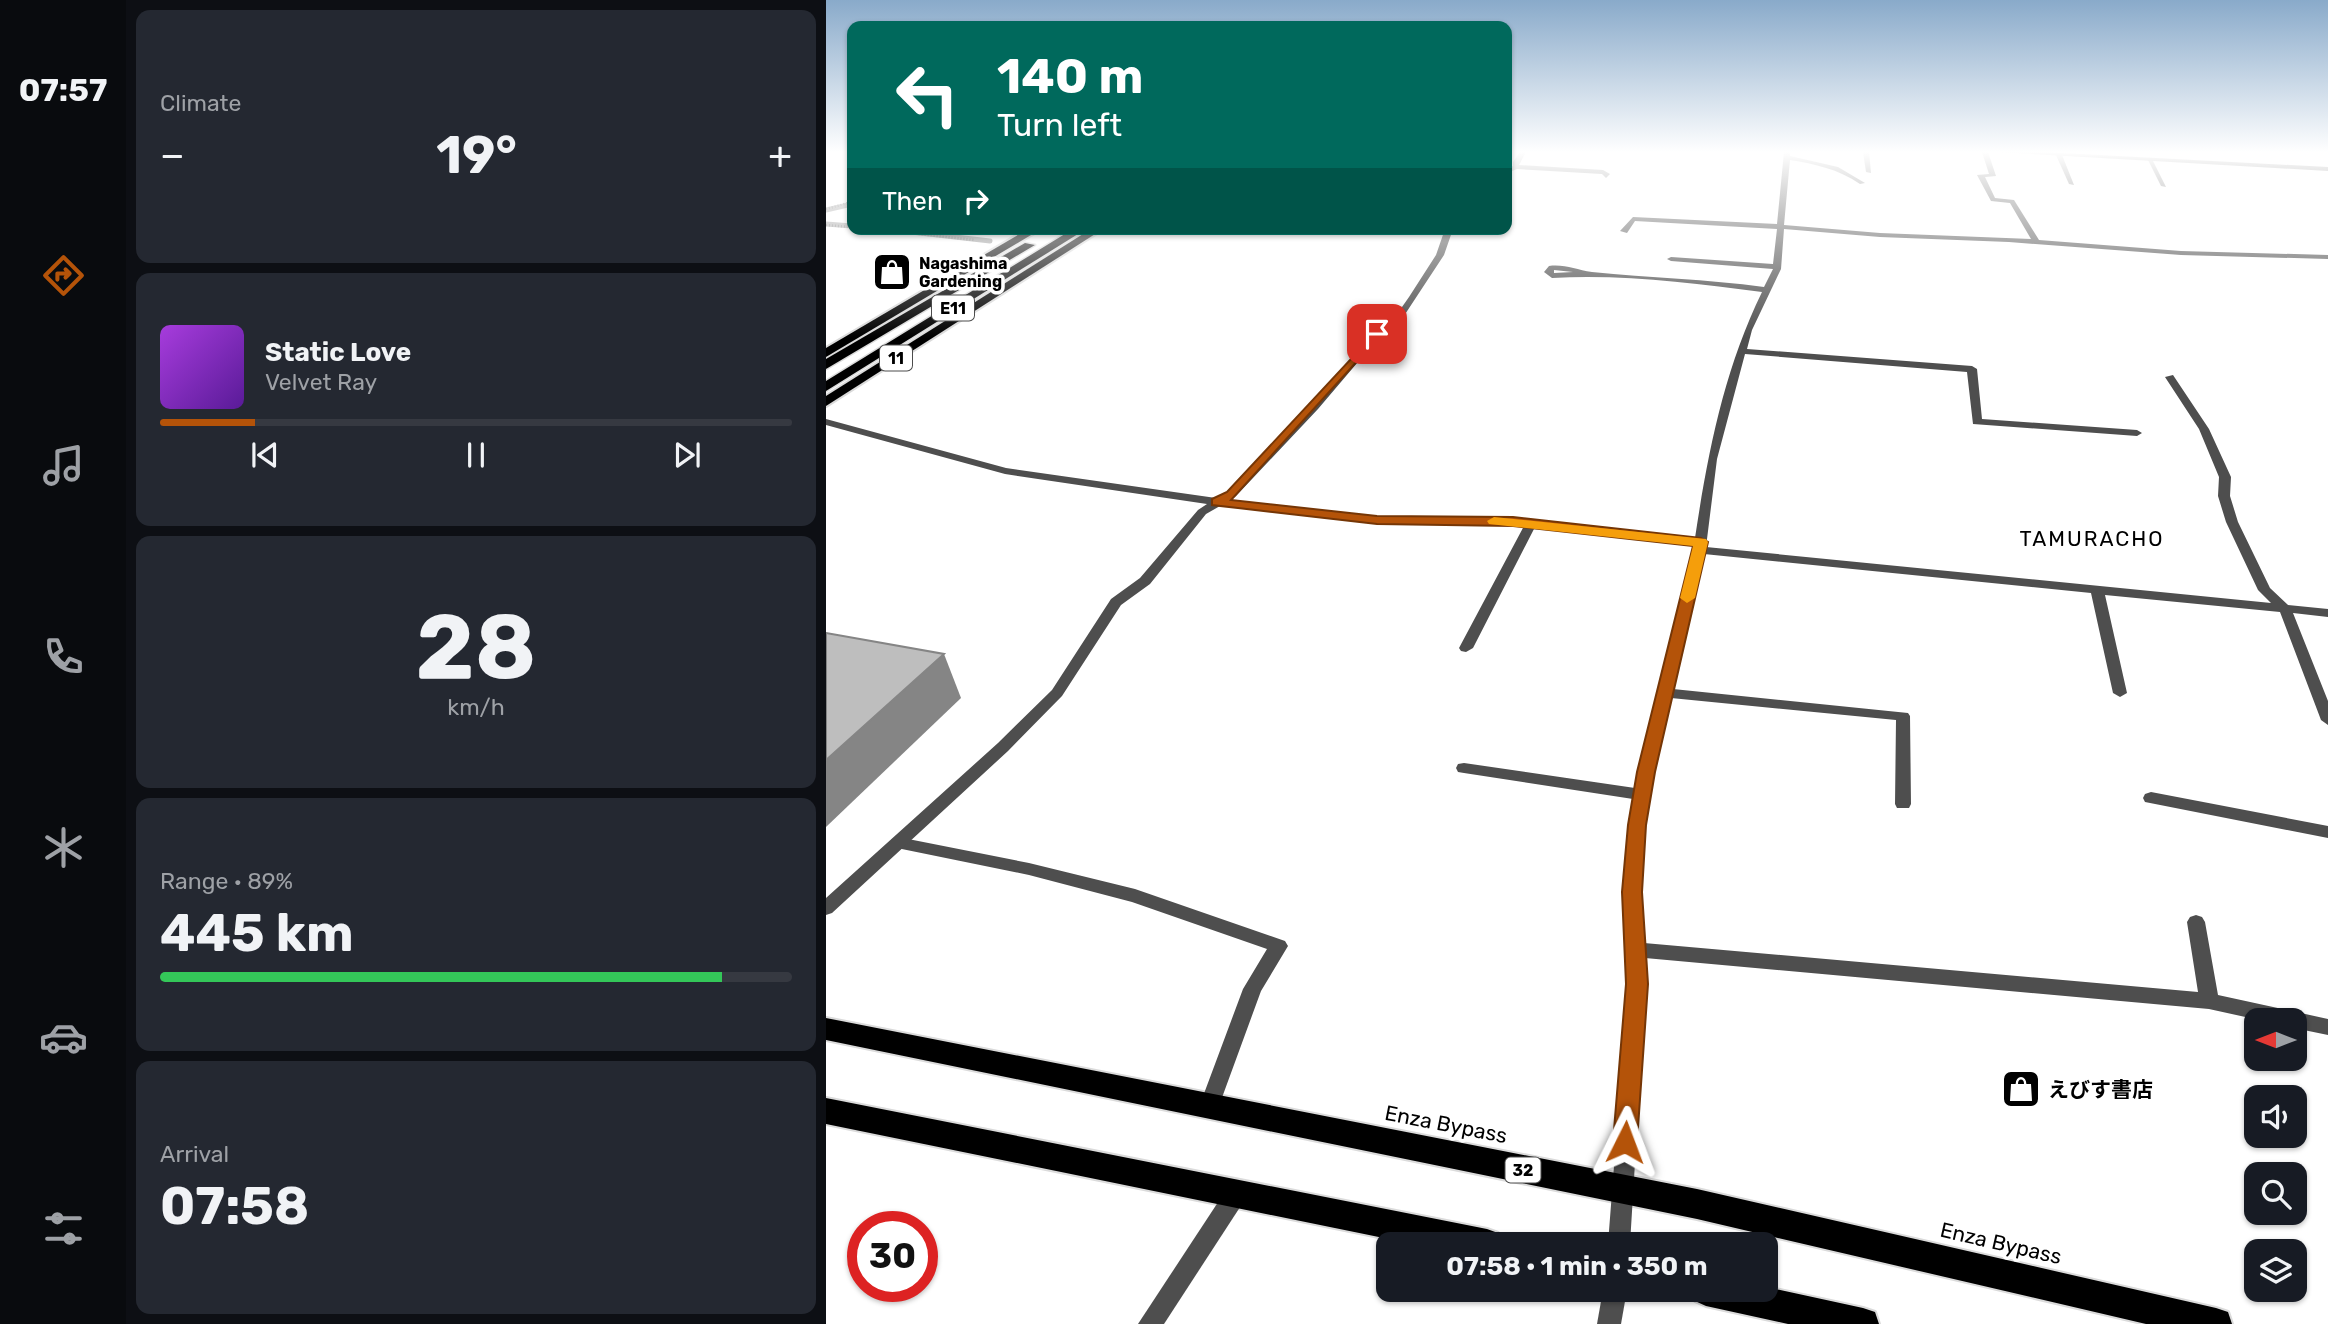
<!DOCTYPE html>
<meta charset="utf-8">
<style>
body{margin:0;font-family:Rubik,"Noto Sans JP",sans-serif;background:#242831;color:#f1f3f6;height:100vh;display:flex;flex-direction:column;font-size:26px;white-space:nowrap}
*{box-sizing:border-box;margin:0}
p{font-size:23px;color:#9ea1a6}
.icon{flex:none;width:38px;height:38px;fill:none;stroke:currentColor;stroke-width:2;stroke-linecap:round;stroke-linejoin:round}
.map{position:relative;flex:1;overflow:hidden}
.sheet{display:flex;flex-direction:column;gap:10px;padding:10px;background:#0d0f14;width:700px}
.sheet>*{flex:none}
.guide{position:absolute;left:21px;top:21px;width:665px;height:214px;border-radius:14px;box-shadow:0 2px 5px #0004;background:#00695c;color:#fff;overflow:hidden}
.needle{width:46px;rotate:270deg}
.fabs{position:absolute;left:1418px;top:1008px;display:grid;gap:14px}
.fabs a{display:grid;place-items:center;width:63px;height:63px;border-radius:14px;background:#171b24;box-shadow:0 2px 5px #0004;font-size:35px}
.speed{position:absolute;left:21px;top:1211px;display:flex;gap:14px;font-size:35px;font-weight:700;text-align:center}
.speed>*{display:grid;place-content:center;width:91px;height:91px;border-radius:50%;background:#171b24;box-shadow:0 2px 5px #0004;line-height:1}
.speed .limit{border:10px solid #d22;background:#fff;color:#111}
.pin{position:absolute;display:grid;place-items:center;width:60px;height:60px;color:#fff;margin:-30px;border-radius:14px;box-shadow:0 4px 10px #0006}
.me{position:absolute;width:77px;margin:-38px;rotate:3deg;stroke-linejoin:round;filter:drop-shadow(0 0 5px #0008)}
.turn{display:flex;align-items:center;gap:24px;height:147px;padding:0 35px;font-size:32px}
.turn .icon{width:91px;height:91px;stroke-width:2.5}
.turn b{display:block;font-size:49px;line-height:60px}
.then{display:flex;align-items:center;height:66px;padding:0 35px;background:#0003;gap:14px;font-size:26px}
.big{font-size:52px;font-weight:700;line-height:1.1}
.sheet .widget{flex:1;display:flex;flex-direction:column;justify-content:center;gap:10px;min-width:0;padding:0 24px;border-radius:14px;background:#242831}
.sheet .dial{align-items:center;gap:0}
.dial b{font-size:91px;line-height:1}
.song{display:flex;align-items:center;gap:21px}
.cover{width:84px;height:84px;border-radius:10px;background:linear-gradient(135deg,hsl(280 70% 55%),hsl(270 70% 35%))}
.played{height:7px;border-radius:4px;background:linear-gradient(90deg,#b45309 15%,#363941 15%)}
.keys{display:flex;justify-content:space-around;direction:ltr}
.heat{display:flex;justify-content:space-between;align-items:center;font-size:38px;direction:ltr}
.charge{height:10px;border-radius:5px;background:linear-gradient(90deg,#34c759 89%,#363941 0)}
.trip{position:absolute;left:550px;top:1232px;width:402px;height:70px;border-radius:14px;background:#171b24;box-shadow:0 2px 5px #0004;font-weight:700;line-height:70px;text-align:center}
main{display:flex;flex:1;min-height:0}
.tab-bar{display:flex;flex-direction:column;width:126px;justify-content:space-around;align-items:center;background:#090b0e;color:#9ea1a6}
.tab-bar .icon{width:49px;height:49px}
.tab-bar .on{color:#b45309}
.tab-bar b{font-size:32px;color:#f1f3f6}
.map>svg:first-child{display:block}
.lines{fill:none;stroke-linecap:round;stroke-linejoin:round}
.stream{stroke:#9c9c9c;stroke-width:5}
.trunk-casing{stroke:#dbdbdb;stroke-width:4}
.motorway-casing{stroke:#dbdbdb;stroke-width:3}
.path{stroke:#707070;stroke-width:2.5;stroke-dasharray:1 2;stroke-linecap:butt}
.service{fill:#4e4e4e;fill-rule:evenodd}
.minor{fill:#4e4e4e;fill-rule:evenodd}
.secondary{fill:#1b1b1b;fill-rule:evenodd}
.trunk{fill:#000;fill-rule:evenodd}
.motorway{fill:#000;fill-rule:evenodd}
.shaded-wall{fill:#858585}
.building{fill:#bebebe;stroke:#858585;stroke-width:2}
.route{fill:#b45309;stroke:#753606;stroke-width:2}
.slow{fill:#f59e0b}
.labels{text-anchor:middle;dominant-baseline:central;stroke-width:7;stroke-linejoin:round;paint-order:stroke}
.far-poi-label{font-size:16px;font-weight:bold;fill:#000;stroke:#fff;text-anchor:start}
.shield{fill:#fff;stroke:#4c4c4c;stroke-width:2}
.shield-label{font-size:16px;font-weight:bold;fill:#000}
.quarter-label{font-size:21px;letter-spacing:2px;fill:#000;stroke:#fff}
.near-poi-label{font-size:21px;font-weight:bold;fill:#000;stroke:#fff;text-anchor:start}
.near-street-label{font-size:21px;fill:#000;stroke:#fff}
</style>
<main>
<nav class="tab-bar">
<b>07:57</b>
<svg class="icon on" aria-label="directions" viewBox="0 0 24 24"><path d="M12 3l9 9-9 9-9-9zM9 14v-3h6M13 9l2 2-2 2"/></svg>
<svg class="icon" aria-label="music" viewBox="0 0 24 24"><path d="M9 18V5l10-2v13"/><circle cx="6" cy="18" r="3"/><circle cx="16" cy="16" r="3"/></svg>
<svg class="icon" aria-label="phone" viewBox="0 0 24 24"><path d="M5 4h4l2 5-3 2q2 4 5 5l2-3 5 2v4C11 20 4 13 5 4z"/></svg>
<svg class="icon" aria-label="climate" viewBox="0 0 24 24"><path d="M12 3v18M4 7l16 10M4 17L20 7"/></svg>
<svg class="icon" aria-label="car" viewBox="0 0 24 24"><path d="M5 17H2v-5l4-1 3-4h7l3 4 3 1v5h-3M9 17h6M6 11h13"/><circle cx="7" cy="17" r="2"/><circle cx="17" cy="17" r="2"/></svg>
<svg class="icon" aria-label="filters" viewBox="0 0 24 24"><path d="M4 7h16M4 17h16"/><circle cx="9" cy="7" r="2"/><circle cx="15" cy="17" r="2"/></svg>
</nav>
<section class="sheet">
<div class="widget"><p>Climate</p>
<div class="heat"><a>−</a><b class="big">19°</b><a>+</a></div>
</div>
<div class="widget">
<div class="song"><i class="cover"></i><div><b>Static Love</b><p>Velvet Ray</p></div></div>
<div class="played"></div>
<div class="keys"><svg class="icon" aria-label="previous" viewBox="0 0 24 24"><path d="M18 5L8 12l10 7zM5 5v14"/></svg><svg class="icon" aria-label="pause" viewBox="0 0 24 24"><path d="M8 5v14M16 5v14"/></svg><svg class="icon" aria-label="next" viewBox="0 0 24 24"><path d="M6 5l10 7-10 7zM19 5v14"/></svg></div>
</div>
<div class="widget dial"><b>28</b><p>km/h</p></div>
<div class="widget"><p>Range · 89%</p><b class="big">445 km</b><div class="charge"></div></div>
<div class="widget"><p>Arrival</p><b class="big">07:58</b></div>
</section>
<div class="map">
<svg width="1502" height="1324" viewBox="0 0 1502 1324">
<rect width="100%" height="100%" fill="#fff"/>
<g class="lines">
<!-- stream -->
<g class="stream">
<polyline points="0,210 26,204"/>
<polyline points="0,224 26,226"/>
<polyline points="59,229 164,241"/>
</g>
<defs>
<g id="trunk">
<polygon points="202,229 215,229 0,357 0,348"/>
<polygon points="265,229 277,229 0,406 0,396"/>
<polygon points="0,1018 871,1189 1390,1308 1402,1312 1406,1324 1320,1324 871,1219 0,1040"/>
<polygon points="0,1098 661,1229 672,1233 677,1244 587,1244 0,1124"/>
<polygon points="940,1287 1037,1308 1049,1312 1053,1324 962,1324 880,1306 869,1301 864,1290 940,1290"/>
</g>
<g id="motorway">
<polygon points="247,229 260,229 0,391 0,381"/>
<polygon points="199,243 209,245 0,369 0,359"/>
</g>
</defs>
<!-- trunk casing -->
<use href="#trunk" class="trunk-casing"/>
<!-- motorway casing -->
<use href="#motorway" class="motorway-casing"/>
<!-- path -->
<g class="path">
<polyline points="0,209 26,202"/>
<polyline points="0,225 26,227"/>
<polyline points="48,229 148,240"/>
</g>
<!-- service -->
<polygon class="service" points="72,837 203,863 309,889 459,941 462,946 435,991 390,1114 383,1116 376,1114 373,1107 417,989 441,949 306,902 203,875 66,847 64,843 66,839"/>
<!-- minor -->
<g class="minor">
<polygon points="694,152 700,152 693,165 777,170 784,174 780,178 776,174 691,169 681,173 681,169 687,166 687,162"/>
<path d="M958,152H964V156L1012,167L1039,183L1034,184C1012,169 989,164 964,160L958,225L1054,233L1205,239L1184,203L1165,201L1151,175L1163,174L1156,152H1162L1170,176L1159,177L1169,198L1188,200L1213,240L1355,251L1502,255V259L1355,255L1183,242L1054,237L958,229L955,269L926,330L921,349L1146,366L1151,369L1156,419L1311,430L1316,433L1311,436L1147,424L1141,372L919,354L891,459L880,547L1445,603L1432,590L1400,522L1392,496L1393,477L1373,429L1339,377L1347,375L1383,429L1405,477L1404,496L1412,522L1444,588L1462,605L1502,609V617L1467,613L1502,701V725L1495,720L1454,612L1279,595L1301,693L1294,697L1287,693L1265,593L878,554L847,689L1082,713L1084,716L1085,804L1083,808H1071L1069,804L1070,720L845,698C835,740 824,782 819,825C815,865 815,904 818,943L1372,992L1361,922L1364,917L1370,915L1376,917L1379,922L1392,995L1502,1019V1035L1468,1028V1020H1433L1383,1009L819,958L820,984L804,1244H782L802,984L797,892L803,825L807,799L638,773L632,772L630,768L632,764L638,763L809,788L868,545L709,527L647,648L640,652L635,651L633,648L698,526L687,525L551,524L394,506L380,514L324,584L295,605L236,696L182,751L6,913L0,915V898L172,743L226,690L285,599L314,578L372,510L381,504L179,474L0,425V419L180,468L390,498L402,492L484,405L548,332L562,327L583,297L610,255L619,229H627L618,255L568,331L554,336L492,409L410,496L404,500L551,516L687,517L869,538C882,452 898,370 936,292C867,283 796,274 726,278L718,272L723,266C739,264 750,270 766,272C823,278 881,279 938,287L947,269L845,261L841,259L845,257L947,264L951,229L809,221L801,233L794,231L807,217L951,224ZM728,270L747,272L728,273Z"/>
<polygon points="1037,152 1043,152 1045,173 1040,172"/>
<polygon points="1233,153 1236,155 1248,185 1243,184 1230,155"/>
<polygon points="1321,158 1326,159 1340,187 1335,186"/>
<polygon points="1325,792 1502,826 1502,838 1319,802 1317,798 1319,794"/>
<polygon points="410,1184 418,1187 421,1194 418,1201 338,1324 312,1324 402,1187"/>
<polygon points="777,1290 801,1290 795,1324 771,1324"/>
</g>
<!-- secondary -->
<polygon class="secondary" points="1172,152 1217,152 1502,167 1502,171"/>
<!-- trunk -->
<use href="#trunk" class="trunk"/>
<!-- motorway -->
<use href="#motorway" class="motorway"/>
</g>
<!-- shaded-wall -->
<polygon class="shaded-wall" points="118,654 135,698 0,827 0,760"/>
<!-- building -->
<polygon class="building" points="0,633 118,654 0,760"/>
<!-- sky -->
<linearGradient id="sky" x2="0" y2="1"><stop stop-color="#89aaca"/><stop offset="0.45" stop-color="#fff"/><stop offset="1" stop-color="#fff" stop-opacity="0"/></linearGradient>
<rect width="1502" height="338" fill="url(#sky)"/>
<!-- route -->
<polygon class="route" points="551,331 556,334 554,336 405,500 551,516 687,517 875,538 882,542 829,772 820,825 816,892 822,984 811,1142 808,1150 799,1153 791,1150 787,1142 800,984 796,892 802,825 811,772 867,546 687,526 551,524 386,505 386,499 401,492"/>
<!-- slow -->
<polygon class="slow" points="668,517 880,539 882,542 869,598 861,603 854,598 867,546 663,524 661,521"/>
<!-- icons -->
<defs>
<symbol id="shop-square" viewBox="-11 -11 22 22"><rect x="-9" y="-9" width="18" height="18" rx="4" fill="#000" stroke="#fff"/><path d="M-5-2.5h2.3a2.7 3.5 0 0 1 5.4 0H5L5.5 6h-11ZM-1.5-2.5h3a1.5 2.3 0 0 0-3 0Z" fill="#fff"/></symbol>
</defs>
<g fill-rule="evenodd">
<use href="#shop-square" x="44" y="250" width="44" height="44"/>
<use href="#shop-square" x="1173" y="1067" width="44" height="44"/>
</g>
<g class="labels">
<!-- far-poi labels -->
<g class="far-poi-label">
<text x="93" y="263">Nagashima<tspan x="93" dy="18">Gardening</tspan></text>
</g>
<!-- shield labels -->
<g class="shield">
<rect x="106" y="295.5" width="42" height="25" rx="5"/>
<rect x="54" y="345.5" width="32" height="25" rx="5"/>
<rect x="679.5" y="1157.5" width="35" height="25" rx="5"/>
</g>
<g class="shield-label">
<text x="127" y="308">E11</text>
<text x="70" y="358">11</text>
<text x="697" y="1170">32</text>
</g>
<!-- quarter labels -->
<g class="quarter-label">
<text x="1266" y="538">TAMURACHO</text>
</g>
<!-- near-poi labels -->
<g class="near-poi-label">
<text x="1222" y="1089">えびす書店</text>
</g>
<!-- near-street labels -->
<g class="near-street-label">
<text transform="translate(620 1124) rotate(11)">Enza Bypass</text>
<text transform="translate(1175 1243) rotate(13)">Enza Bypass</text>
</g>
</g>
</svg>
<div class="fabs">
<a><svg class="needle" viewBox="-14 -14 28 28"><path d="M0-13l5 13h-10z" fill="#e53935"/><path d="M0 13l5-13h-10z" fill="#9ea1a6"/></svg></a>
<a><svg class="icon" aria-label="sound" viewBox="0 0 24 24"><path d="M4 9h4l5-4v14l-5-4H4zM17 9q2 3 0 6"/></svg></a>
<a><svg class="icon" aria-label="search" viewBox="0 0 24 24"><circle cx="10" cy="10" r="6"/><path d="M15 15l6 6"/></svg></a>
<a><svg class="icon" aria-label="layers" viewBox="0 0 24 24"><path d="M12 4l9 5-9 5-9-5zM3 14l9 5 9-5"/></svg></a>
</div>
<div class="speed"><div class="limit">30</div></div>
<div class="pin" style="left:551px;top:334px;background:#d93025"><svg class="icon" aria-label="arrive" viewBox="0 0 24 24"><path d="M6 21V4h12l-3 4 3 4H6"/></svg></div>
<svg class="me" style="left:799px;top:1142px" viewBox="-20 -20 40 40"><path d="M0-17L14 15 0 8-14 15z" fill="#b45309" stroke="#fff" stroke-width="4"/></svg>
<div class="trip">07:58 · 1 min · 350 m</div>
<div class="guide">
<div class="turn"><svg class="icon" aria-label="left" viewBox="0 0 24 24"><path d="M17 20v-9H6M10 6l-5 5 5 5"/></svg><div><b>140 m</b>Turn left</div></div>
<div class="then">Then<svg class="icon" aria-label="right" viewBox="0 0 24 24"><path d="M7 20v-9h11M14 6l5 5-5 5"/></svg></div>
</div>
</div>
</main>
